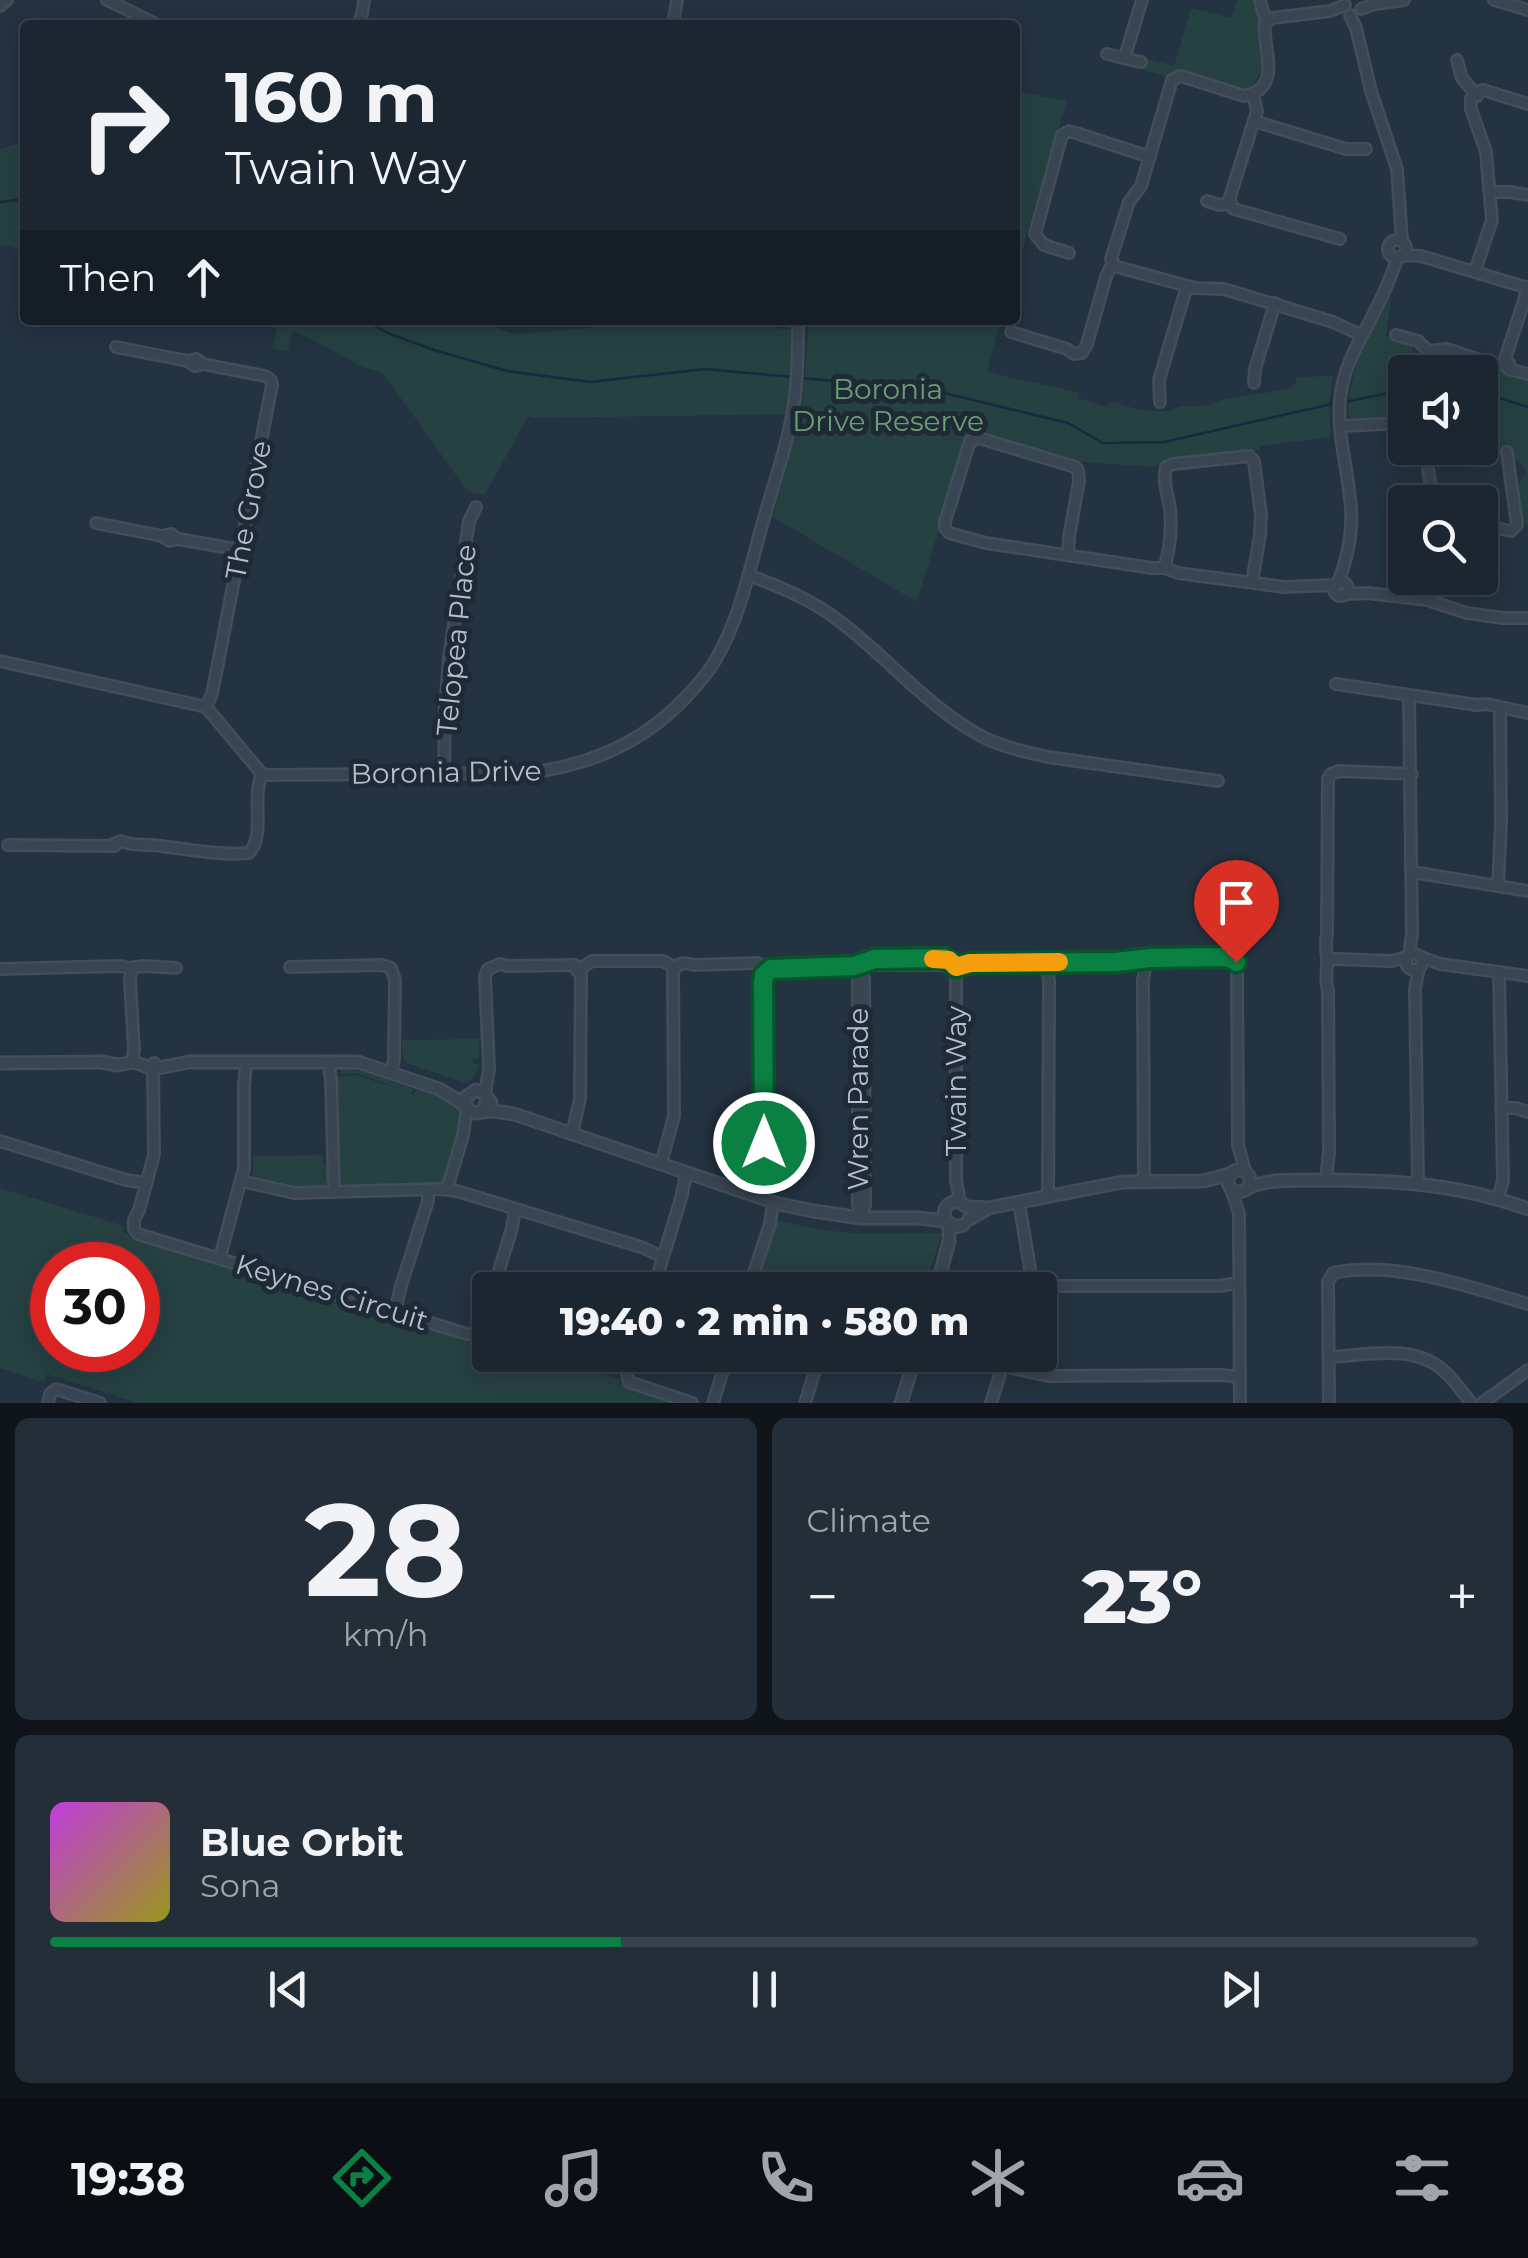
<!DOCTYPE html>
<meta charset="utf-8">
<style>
body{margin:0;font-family:Montserrat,sans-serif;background:#242e39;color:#f1f3f6;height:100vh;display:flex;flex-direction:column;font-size:38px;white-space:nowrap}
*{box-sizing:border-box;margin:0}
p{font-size:32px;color:#a0a5ab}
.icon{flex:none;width:55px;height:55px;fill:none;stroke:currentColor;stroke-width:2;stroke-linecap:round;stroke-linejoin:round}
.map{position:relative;height:1403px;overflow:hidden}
.panel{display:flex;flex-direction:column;gap:15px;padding:15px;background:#0f151b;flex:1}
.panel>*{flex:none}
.banner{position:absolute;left:20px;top:20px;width:1000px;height:305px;border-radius:10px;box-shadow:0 5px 25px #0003,0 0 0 2px #39434d;background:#1b2631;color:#f1f3f6;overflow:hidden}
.controls{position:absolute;left:1388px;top:355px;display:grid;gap:20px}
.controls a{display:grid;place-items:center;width:110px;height:110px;border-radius:10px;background:#1b2631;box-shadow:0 5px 25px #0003,0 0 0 2px #39434d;font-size:50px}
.speed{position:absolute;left:30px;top:1242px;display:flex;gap:20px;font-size:50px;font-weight:700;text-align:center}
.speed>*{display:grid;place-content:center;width:130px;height:130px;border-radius:50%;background:#1b2631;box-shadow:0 5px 25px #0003,0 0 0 2px #39434d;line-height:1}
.speed .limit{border:15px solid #d22;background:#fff;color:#111}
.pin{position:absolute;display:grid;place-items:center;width:85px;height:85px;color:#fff;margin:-102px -42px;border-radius:50% 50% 50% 0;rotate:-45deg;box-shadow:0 0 10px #0007}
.pin .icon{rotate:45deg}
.me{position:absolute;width:110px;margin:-55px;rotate:0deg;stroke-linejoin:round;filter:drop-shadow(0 0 8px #0008)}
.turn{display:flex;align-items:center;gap:35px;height:210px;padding:0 40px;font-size:45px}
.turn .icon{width:130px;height:130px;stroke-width:2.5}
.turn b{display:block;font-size:70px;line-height:85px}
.then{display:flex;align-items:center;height:95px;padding:0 40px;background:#0003;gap:20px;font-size:38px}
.big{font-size:75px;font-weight:800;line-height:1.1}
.panel .widget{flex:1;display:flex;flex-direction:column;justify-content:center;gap:15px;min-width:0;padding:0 35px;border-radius:15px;background:#242e39}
.panel .dial{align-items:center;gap:0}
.dial b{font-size:130px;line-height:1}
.song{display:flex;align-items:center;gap:30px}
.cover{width:120px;height:120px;border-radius:15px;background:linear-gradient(135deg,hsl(290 70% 55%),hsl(60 70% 35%))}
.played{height:10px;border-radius:5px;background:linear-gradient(90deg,#0b8043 40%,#39434d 40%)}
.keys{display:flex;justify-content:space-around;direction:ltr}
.heat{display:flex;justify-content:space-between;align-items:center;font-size:55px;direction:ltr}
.panel .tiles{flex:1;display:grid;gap:15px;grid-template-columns:1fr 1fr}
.widget:last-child{grid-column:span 2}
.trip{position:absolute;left:472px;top:1272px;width:585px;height:100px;border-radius:10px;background:#1b2631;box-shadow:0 5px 25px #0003,0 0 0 2px #39434d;font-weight:800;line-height:100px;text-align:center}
.tab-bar{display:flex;height:160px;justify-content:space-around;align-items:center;background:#0b0f14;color:#a0a5ab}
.tab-bar .icon{width:70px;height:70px}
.tab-bar .selected{color:#0b8043}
.tab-bar b{font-size:45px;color:#f1f3f6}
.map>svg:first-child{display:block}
.green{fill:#264142;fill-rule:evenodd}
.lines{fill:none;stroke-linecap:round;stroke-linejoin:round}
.stream{stroke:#172b40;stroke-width:2.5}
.minor-casing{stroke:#424e5a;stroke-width:14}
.tertiary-casing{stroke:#424e5a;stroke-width:15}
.minor{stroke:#394551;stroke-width:9}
.tertiary{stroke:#394551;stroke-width:10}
.route-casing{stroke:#07532c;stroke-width:25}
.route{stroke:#0b8043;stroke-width:18}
.slow{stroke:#f59e0b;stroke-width:18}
.labels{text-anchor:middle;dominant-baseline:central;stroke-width:10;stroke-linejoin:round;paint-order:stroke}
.park-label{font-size:28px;fill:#6c9d73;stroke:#1e2a36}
.street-label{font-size:28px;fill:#b5c0cb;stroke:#1e2a36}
</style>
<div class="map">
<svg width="1528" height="1403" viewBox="0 0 1528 1403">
<rect width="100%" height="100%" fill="#243341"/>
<!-- green -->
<g class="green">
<path d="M1237,0H1256L1261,19V72L1251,88C1219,93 1174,79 1142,69L1145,58L1174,66L1191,8L1231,18Z"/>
<polygon points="1015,91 1067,101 1015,274"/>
<polygon points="25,141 25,251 0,244 0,149"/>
<polygon points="1391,297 1386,336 1409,343 1418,360 1431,364 1446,356 1528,381 1528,526 1520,520 1516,486 1525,474 1524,467 1512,457 1510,448 1497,450 1496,447 1480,444 1480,372 1405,372 1405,418 1352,418 1348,414 1350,389 1361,349"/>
<polygon points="274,320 469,320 515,334 630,325 629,320 633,320 632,325 734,323 792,330 788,414 536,418 528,416 485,495 468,492 383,373 363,367 293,330 288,351 272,348 278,323"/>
<path d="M809,320H1001L987,371C1018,381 1047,384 1079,393L1078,398L1105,406L1113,402L1140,410L1170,411L1180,406H1203L1226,399L1289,389L1295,384L1297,377L1333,376L1329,405L1331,437L1260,446V450L1160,463L1155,467L1082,462L969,429L917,602L773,517L798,423L803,396Z"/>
<path d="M479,1039V1059H474L473,1064H479C477,1073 474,1078 466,1083L406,1063L403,1058L402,1040Z"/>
<path d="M341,1067L364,1072L413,1089L411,1093L413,1094L417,1090C430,1094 442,1096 454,1101L453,1108L455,1103L463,1110V1115H458L464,1118L445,1182L439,1185L346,1187L338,1184L335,1077L356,1075L402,1090L357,1073L341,1074Z"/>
<path d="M323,1155V1165L329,1166C329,1176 330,1186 318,1188L317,1186L325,1178L323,1166V1179L315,1188L286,1187L253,1177V1156Z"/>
<path d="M0,1188L124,1226L123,1232L485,1344L487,1338L490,1339V1355H541L620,1379L623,1387L678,1403H137L47,1374L44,1382L0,1368ZM52,1265H138V1350H52Z"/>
<polygon points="778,1220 815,1229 859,1234 942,1233 924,1290 814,1290 762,1274 762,1267"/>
</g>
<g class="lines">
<!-- stream -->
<g class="stream">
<polyline points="0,202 25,199"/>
<polyline points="362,320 390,334 434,350 507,371 590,382 705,369 932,390 1068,423 1103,443 1164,442 1336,403"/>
<polyline points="1480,392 1528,407"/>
<polyline points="1344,402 1405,390"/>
</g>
<defs>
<g id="minor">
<polyline points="107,0 158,25"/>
<polyline points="1260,0 1263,12 1269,21"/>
<polyline points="1494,0 1528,10"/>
<path d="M1345,5L1330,11L1273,18L1265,22C1261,46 1285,88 1244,96L1181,76L1172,80L1141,186L1129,202L1111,259L1114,266L1195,288L1224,289L1333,322L1361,335"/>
<polyline points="0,6 7,0"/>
<polyline points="1361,9 1375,4 1404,0"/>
<polyline points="1350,15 1356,28 1371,91 1397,169 1402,241"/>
<polyline points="358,25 362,14 364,1"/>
<polyline points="673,25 677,0"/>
<path d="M1107,54C1120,57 1129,60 1141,62"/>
<polyline points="1125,56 1142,0"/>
<polyline points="1457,60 1462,78 1477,96"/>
<polyline points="1253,94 1257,111 1229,200 1230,206 1234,209 1340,239"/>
<polyline points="1254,121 1346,149 1366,149"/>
<polyline points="1490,192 1510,192 1528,195"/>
<polyline points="1207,201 1219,205 1231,203"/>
<circle cx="1397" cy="249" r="9"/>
<polyline points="1069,253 1044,245 1035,234 1062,135 1069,131 1076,133 1150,157"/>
<polyline points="1403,255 1421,256 1528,288"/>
<polyline points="1475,271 1492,220 1486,152 1471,109 1471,99 1474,93 1483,90 1528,104"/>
<polyline points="1527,287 1523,304 1504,362 1508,369 1528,374"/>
<polyline points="1011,332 1067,349 1074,354 1082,353 1087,344 1106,277 1113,262"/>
<polyline points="1396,335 1418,341 1428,351 1447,349 1494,365 1509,363"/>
<polyline points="116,347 188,361 196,359 203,364"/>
<polyline points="188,361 195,366 203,364 265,376 271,380 272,385 212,694 206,707"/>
<polyline points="1254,383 1255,369 1275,303"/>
<polyline points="1160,402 1159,380 1187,286"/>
<polyline points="1340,426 1405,423"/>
<polyline points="1425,448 1433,502"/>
<polyline points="96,523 162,536 170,541 178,539"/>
<polyline points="1480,525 1511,531 1517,525 1507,452"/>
<polyline points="162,536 171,534 178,539 241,550"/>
<polyline points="1068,555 1069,537 1079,481 1078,470 1075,467 979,438 970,441 945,522 945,528 949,533 986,543 1152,568 1165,568 1178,573 1284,587 1336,585"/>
<path d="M1164,568C1170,550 1172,527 1170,509C1168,495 1162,480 1166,467L1173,464L1249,456L1254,461L1261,515L1260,535L1252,582"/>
<path d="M748,575C773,584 796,593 819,607C877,643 927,711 989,740C1008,748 1028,753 1048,757L1218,781"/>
<circle cx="1341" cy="589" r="7"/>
<path d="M1338,583C1348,557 1354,527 1350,499C1347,466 1337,433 1340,400C1343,364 1362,338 1377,307C1385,291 1392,274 1398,257"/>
<polyline points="1347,594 1367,593 1427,600 1467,613 1503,618 1528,618"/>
<polyline points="1431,601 1434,578"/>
<path d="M0,661L206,707L262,774L268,775L527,773C589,766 645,742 688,695C698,684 709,672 716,659C740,618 750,567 763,522C774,481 790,439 795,396C798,371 798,345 798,320"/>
<polyline points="1336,684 1477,705 1487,704 1528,713"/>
<polyline points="444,774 445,708 449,658 469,521 476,507"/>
<polyline points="8,845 115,846"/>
<path d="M111,845L121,841C131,846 141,844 152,845C184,848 216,856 249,853C266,835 251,798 262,774"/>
<polyline points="1412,872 1528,891"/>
<polyline points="1498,886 1501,823 1500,708"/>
<circle cx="1414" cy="962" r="8"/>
<polyline points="1409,955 1412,934 1409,695"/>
<polyline points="1421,957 1440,964 1528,976"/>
<polyline points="1327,962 1335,959 1391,961 1407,957"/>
<polyline points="1047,963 1049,982 1048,1197"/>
<polyline points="876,965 942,965 951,968"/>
<polyline points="859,966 875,959 943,959 949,960 956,967 956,1180 960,1202"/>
<polyline points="859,966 864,979 865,1205 861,1218"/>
<polyline points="290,967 382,965 391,968 395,980 394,1060 391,1072"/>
<polyline points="132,968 130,980 134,1049 132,1062"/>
<polyline points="858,968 858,1204 861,1217"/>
<polyline points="951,968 970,963 1125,962 1151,958 1233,959 1237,969 1238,1145 1245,1171"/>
<polyline points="0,969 120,966 129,968 144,966 176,968"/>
<polyline points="577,971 592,961 663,961 676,968"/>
<polyline points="767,971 778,967 861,966"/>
<polyline points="328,1061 331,1079 334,1192"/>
<path d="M154,1063L153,1069L154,1155L139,1210L134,1220V1229L138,1234L467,1334C485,1333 486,1314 490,1300"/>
<polyline points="485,1095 489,1068 485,976 488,969 500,964 507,966 575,965 581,974 580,1099 572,1134"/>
<polyline points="1501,1108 1516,1108 1528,1112"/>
<polyline points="0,1141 126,1180 147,1183"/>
<path d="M661,1164L674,1116L673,970C679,962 685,962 693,965L757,963L771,969"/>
<path d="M1326,1180L1329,1152L1328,991C1324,979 1328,970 1327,958C1326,949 1325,943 1327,934L1328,779L1331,774L1339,771L1412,774"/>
<polyline points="241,1181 294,1193 441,1189 457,1191 641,1247 663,1257"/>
<polyline points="1144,1181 1143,980 1147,958"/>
<polyline points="1418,1182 1415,989 1419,968"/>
<polyline points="447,1189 463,1135 467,1109"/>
<polyline points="1231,1190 1239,1213 1240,1403"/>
<polyline points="745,1193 756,1168 764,1143 763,984 766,973"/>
<polyline points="1498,1199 1503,1180 1499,972"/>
<polyline points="1019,1203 1030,1268 1026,1287"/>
<polyline points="220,1257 244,1168 244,1085 246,1062"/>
<polyline points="1027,1286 1219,1286 1239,1283"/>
<polyline points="493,1290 512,1228 515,1209"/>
<polyline points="653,1290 682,1195 686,1173"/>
<polyline points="748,1290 770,1224 773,1202"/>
<polyline points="395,1311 401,1286 428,1201 428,1189"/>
<polyline points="632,1355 627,1374 629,1382 692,1403"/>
<path d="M1329,1357C1367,1355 1415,1343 1445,1372C1455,1381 1463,1393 1471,1403"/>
<polyline points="1002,1366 1049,1376 1221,1375 1240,1377"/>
<polyline points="48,1403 50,1394 56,1389 100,1403"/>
<polyline points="713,1403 728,1355"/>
<polyline points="805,1403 820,1355"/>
<polyline points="991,1403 1006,1355"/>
<path d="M1329,1403L1328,1282L1333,1273C1394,1260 1470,1287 1528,1304"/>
<polyline points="1482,1403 1528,1370"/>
</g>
<g id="tertiary">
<polyline points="100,1062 118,1065 134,1062 153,1069 189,1062 358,1062 439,1089 456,1099 472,1112 478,1113 484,1109 487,1099"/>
<polyline points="0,1063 105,1062"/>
<polyline points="466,1106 466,1097 476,1090 483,1093 491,1102"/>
<polyline points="482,1112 494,1111 514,1114 779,1204 813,1211 861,1218 918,1218 946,1221 956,1227 963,1225"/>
<circle cx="1239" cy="1181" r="11"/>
<path d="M1248,1188C1270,1178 1292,1181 1316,1180C1389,1180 1458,1183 1528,1209"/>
<polyline points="968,1220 987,1209"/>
<path d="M946,1221C942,1213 945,1205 953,1202H960L967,1207L988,1208L1123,1182L1204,1181L1230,1174"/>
<polyline points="936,1290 949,1241 949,1224"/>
<polyline points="901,1403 916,1355"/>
</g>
</defs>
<!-- minor casing -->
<use href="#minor" class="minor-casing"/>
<!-- tertiary casing -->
<use href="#tertiary" class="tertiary-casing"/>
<!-- minor -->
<use href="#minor" class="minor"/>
<!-- tertiary -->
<use href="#tertiary" class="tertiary"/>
</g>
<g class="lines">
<defs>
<polyline id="route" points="764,1143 763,984 764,975 771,969 854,966 875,959 944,958 954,964 956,967 970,963 1116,962 1151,958 1224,957 1231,958 1236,962"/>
</defs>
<!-- route casing -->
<use href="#route" class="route-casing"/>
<!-- route -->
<use href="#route" class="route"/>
<!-- slow -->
<polyline class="slow" points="933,959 949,960 956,967 970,963 1059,962"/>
</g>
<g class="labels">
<!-- park labels -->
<g class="park-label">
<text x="888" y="389">Boronia<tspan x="888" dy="32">Drive Reserve</tspan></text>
</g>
<!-- street labels -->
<g class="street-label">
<text transform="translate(248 510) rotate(-79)">The Grove</text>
<text transform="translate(456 640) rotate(-84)">Telopea Place</text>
<text transform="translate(446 772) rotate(-1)">Boronia Drive</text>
<text transform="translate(956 1081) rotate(-90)">Twain Way</text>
<text transform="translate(858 1099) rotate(-90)">Wren Parade</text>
<text transform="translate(332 1292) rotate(17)">Keynes Circuit</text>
</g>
</g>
</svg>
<div class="controls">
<a><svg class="icon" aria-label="sound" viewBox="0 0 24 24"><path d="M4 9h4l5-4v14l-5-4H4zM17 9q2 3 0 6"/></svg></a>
<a><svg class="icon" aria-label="search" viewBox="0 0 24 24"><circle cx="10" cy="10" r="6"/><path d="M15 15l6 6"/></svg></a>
</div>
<div class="speed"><div class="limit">30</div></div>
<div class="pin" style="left:1236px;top:962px;background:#d93025"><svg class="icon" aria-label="arrive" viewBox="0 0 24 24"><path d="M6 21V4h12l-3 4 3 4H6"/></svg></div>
<svg class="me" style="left:764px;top:1143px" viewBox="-20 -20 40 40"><circle r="17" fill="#0b8043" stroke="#fff" stroke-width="3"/><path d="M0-11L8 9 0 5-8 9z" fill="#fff"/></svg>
<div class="trip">19:40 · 2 min · 580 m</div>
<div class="banner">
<div class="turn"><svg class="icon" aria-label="right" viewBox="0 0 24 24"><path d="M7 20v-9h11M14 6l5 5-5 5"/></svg><div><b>160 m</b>Twain Way</div></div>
<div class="then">Then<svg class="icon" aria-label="ahead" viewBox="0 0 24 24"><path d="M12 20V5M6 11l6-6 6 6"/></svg></div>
</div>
</div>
<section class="panel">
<div class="tiles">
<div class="widget dial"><b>28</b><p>km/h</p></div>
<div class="widget"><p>Climate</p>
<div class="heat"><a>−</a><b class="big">23°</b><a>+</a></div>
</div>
<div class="widget">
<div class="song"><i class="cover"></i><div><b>Blue Orbit</b><p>Sona</p></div></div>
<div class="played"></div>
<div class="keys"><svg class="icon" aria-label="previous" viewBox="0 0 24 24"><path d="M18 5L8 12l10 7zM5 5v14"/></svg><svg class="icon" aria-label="pause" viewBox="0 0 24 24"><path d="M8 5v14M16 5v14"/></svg><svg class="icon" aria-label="next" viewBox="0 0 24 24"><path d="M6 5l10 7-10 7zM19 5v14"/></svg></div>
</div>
</div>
</section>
<nav class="tab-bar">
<b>19:38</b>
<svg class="icon selected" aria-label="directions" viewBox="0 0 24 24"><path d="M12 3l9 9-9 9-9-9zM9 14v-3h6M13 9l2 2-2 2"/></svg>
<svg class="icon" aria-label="music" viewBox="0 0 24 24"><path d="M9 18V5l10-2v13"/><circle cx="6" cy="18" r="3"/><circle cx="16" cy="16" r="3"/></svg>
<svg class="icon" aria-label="phone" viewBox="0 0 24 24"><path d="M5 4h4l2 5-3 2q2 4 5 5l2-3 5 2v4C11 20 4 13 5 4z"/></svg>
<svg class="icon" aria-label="climate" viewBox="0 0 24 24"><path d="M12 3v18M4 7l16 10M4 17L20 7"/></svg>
<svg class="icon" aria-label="car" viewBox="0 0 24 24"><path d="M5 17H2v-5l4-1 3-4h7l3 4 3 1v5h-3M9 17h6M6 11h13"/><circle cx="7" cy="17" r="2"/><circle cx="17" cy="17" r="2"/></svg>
<svg class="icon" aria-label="filters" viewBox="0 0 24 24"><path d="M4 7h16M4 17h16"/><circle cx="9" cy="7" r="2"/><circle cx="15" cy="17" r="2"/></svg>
</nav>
